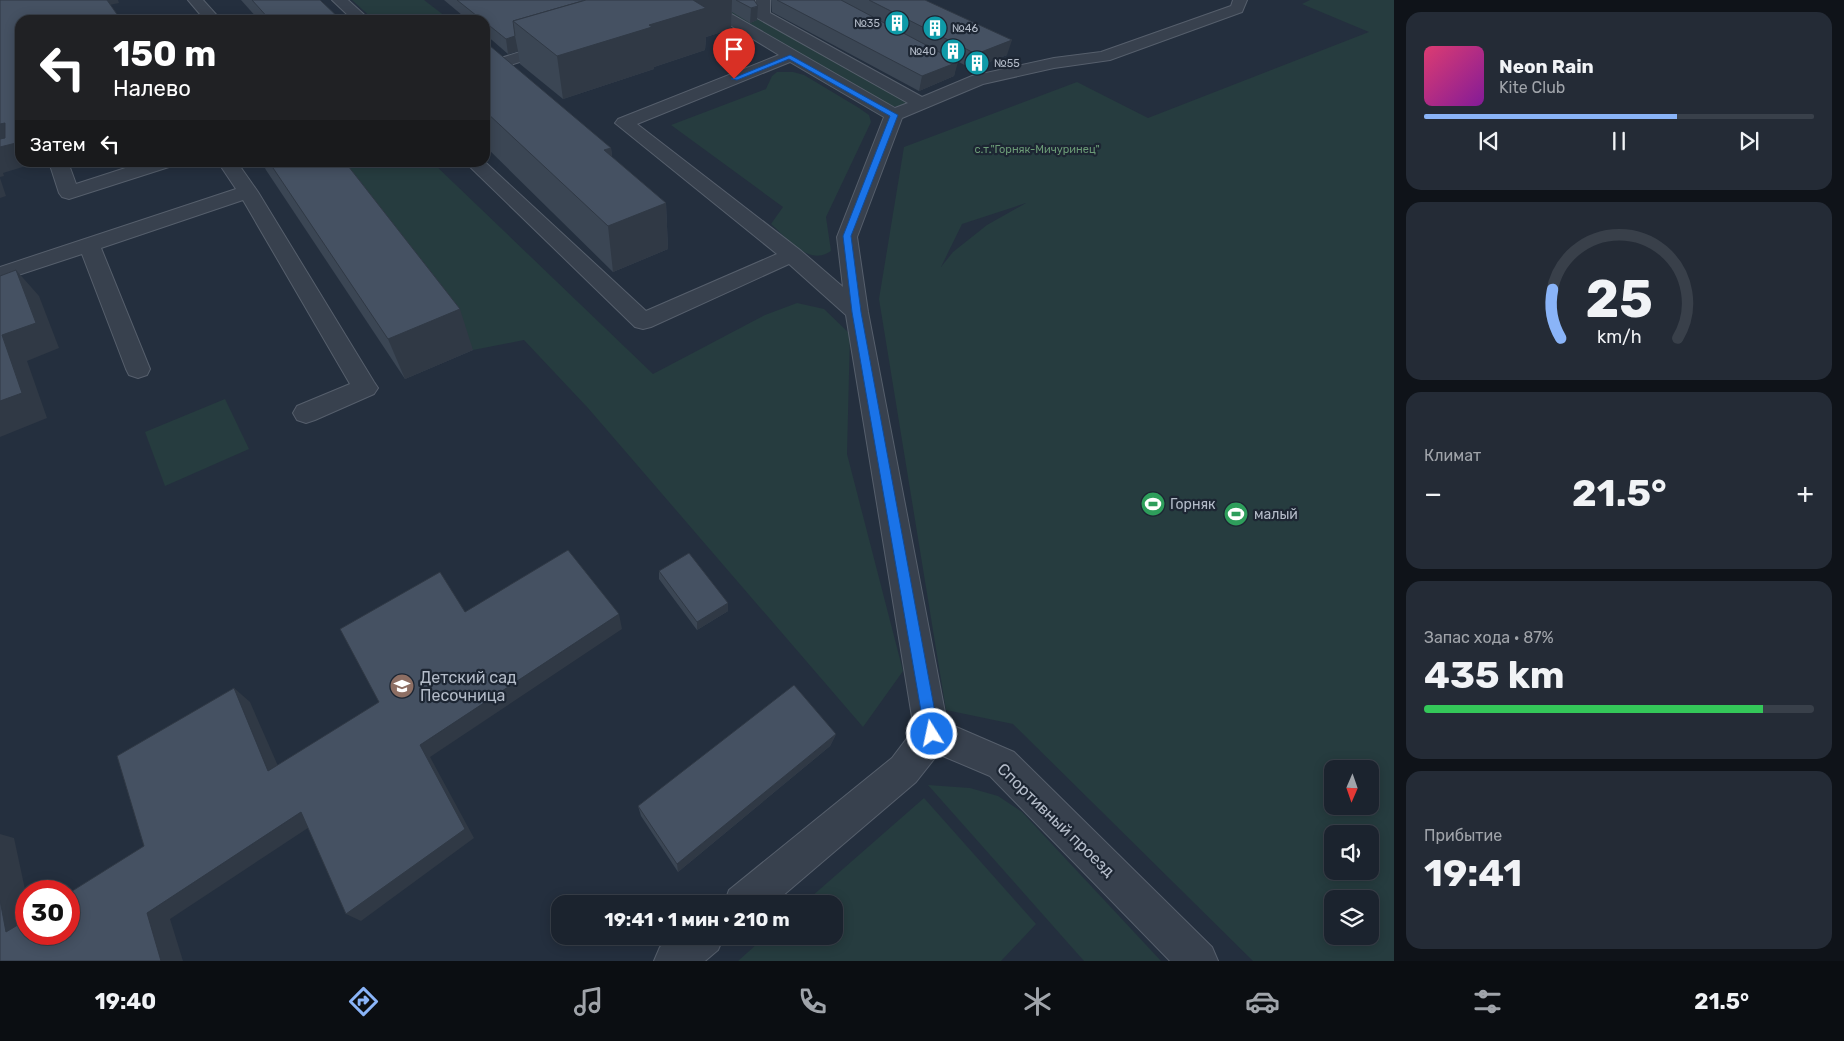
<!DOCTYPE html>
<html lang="ru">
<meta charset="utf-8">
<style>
body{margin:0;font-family:Rubik,sans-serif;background:#242b36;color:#f1f3f6;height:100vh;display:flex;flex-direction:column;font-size:19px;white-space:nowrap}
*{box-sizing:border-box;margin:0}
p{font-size:16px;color:#a0a4aa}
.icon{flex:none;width:28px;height:28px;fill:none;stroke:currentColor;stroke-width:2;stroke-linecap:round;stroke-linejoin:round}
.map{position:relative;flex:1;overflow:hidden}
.sheet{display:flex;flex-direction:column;gap:12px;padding:12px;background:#0f1319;width:450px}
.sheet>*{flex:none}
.hud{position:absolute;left:15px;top:15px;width:475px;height:152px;border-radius:15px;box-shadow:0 2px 12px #0003,0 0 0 1px #39404a;background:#202124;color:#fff;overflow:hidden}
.needle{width:32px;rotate:182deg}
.tools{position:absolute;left:1324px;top:760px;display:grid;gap:10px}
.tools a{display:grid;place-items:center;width:55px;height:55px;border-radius:10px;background:#1b232e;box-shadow:0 2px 12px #0003,0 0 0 1px #39404a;font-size:25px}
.speed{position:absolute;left:15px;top:880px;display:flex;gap:10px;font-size:25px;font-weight:700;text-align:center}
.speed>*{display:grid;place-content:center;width:65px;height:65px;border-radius:50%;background:#1b232e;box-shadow:0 2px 12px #0003,0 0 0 1px #39404a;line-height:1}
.speed .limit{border:8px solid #d22;background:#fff;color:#111}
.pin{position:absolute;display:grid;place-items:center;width:42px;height:42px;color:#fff;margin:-51px -21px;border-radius:50% 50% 50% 0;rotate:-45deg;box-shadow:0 0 5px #0007}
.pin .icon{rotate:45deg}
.me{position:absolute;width:55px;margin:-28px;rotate:350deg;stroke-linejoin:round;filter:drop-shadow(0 0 4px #0008)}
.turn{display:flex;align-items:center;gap:18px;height:105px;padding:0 15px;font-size:22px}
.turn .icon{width:65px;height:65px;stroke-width:2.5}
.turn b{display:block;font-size:35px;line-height:42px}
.then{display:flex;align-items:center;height:48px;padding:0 15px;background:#0003;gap:10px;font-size:19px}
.big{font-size:38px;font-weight:700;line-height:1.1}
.sheet .tile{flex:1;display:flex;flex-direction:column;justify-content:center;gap:8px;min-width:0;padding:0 18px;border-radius:15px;background:#242b36}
.sheet .dial{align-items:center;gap:0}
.dial svg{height:130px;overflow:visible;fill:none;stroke:#39404a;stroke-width:7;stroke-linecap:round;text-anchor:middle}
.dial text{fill:#f1f3f6;stroke:none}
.song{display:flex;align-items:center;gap:15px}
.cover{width:60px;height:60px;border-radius:8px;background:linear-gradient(135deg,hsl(340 70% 55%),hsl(290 70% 35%))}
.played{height:5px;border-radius:2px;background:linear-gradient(90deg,#8ab4f8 65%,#39404a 65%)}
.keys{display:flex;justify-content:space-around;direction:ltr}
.heat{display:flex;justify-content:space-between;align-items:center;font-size:28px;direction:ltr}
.charge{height:8px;border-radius:4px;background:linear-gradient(90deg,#34c759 87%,#39404a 0)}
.trip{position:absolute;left:551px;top:895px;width:292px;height:50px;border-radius:15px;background:#1b232e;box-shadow:0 2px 12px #0003,0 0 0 1px #39404a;font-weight:700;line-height:50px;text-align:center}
.tab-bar{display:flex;height:80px;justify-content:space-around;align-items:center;background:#0b0e12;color:#a0a4aa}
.tab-bar .icon{width:35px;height:35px}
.tab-bar .current{color:#8ab4f8}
.tab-bar b{font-size:22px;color:#f1f3f6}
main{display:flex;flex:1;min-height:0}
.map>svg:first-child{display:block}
.green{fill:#263c3f;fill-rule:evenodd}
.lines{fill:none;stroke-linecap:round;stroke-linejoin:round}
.minor-casing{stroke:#565f6c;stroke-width:2}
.minor{fill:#38414e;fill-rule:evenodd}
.wall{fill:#3b4654}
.shaded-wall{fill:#303945}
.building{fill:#455162;stroke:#303945}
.route{fill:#1a73e8;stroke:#114b97}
.labels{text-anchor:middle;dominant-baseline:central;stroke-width:4.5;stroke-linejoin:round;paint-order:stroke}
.far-poi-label{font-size:11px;fill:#b4bcc9;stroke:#1d2633;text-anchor:end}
.far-park-label{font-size:11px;fill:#6b9a76;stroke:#1d2633}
.poi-label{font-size:14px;fill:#b4bcc9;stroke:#1d2633;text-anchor:start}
.near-poi-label{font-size:16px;fill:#b4bcc9;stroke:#1d2633;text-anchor:start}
.near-street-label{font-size:16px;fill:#b4bcc9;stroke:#1d2633}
</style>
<main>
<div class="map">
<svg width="1394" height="961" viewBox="0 0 1394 961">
<rect width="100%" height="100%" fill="#242f3e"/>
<!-- green -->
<g class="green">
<polygon points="352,0 424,0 450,20 374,20"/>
<polygon points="709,0 757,0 756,16 906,100 906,104 900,107 892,106"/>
<path d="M1310,0H1394V961H1253L1013,724L946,710L879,299L904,147L1077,82L1148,118L1369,32L1302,4ZM1026,203L987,225L953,252L941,267L962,224ZM1332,769H1370V806H1332ZM1332,834H1370V871H1332ZM1332,899H1370V936H1332Z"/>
<path d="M777,72H793L804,75L859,108L869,115L871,122L826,217L831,251C809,267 787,238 771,224L783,207L671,125L766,89L772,76Z"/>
<polygon points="330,163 433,163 653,374 765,315 797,303 824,309 850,334 847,454 903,671 863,727 588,408 524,340 473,350"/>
<polygon points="225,399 249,449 165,486 145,432"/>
<polygon points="928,785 970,788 998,796 1022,812 1161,961 1084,961"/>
<polygon points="924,798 1036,924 1001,961 738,961 766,936 835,936 835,904 803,904"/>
</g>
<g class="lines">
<defs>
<g id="minor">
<polygon points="188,0 203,0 221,20 205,20"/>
<polygon points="332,0 348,0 370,20 353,20"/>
<path d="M689,0H707L895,108L908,103L757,18L755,15L756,0H770V13L922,97L972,76L1054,58L1101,52L1231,6L1233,0H1247L1242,12L1110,60L1054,68L983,84L902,118L857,237L868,312L947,723L1014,752L1212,947L1218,961H1170L990,776L938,754L916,782L773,904H724L729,890L892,758L914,729L846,315L789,264L651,327L643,329L635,327L465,162H485L646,311L777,254L615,123L618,119L779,55ZM790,62L884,117L837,237L843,287L800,250L637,124Z"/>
<polygon points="555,41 561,43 563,46 561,49 485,73 485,63"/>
<polygon points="49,162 68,162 76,184 144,162 174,162 172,166 69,199 62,197 59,193"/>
<polygon points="218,162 237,162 258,192 374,382 378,388 374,394 315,420 306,423 297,420 293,413 297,406 350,384 243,200 101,248 150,369 147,375 138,378 129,375 126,369 82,254 0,281 0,267 236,189"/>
<polygon points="672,936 724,936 718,950 705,961 654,961 660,947"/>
</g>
</defs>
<!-- minor casing -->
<use href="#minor" class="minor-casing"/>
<!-- minor -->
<use href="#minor" class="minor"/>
</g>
<!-- wall -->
<g class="wall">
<polygon points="241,0 320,0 341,20 259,20"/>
<polygon points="444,0 755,0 754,2 758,6 757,20 750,23 732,12 731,29 706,37 705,50 654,67 654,69 563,99 520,64 518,51 508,54 485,34 485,20 468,20"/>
<polygon points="771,0 925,0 1007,55 972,69 957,61 954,76 919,91 772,12"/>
<polygon points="485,46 611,148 612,157 666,203 668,249 613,272 485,146"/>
<polygon points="262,162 345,162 473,350 405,379 266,170"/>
<polygon points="659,571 728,603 728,611 697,630 659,579"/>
<polygon points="836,734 830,746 678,872 641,816 638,806"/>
</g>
<!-- shaded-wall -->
<g class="shaded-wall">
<polygon points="106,0 118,0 119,3 109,5"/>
<polygon points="693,0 732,0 731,29 706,37 705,50 654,67 654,69 563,99 557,56 649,25"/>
<polygon points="754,0 755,0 754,8 758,6 757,20 750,23 751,8"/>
<polygon points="515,36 518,51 508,54 506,39"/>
<polygon points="1012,40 1007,55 972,69 976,54"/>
<polygon points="958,62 954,76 919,91 922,76"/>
<polygon points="5,123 20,142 20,162 39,162 3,173 4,176 0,177 0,124"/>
<polygon points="611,148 616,193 604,150"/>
<polygon points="89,162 104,162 92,166"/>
<polygon points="0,178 6,196 0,198"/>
<polygon points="666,203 668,249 613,272 608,226"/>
<polygon points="16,270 39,296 59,348 27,361 47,418 0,437 0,401 2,335"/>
<polygon points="460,309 473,350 405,379 388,339"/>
<polygon points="728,603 728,611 697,630 697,622"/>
<polygon points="619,614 622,629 430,757 474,838 361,921 346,914 420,745"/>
<polygon points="234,688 250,702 285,782 268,771"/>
<polygon points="836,734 830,746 678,872 677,864"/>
<polygon points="301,812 317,822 170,919 183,961 161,961 147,913"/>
<polygon points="0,834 14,838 26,894 26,934 6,932 0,900"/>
</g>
<!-- building -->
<g class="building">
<polygon points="0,0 107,0 121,20 20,20 20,142 0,147 0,139 5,138 5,123 0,124"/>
<polygon points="252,0 320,0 341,20 270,20"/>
<polygon points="457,0 586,0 513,21 515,36 506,39 485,22 485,20 482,20"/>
<polygon points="586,0 693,0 706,8 649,25 652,27 557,56 513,21"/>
<polygon points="736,0 754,0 758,6 751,8"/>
<polygon points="777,0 841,0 958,62 922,76"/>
<polygon points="869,0 925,0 1012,40 976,54"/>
<polygon points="489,45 611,148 604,150 666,203 608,226 485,111 485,46"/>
<polygon points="269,162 345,162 460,309 388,339"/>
<polygon points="16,270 36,323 2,335 22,393 0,401 0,276"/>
<polygon points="568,550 619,614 420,745 465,829 346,914 301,812 147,913 161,961 0,961 0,900 6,932 26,920 26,934 69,934 69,893 144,846 117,756 234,688 268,771 379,702 340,629 440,572 465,612"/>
<polygon points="689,553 728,603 697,622 659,571"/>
<polygon points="794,685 836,734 677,864 638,806"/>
</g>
<!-- route -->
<polygon class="route" points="790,55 898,115 851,236 861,312 939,734 937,739 932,741 927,739 925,734 852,312 843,236 890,116 789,59 737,80 731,79"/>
<!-- icons -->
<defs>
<symbol id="building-disc" viewBox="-11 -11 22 22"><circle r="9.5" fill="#0f9aa8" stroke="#1d2633"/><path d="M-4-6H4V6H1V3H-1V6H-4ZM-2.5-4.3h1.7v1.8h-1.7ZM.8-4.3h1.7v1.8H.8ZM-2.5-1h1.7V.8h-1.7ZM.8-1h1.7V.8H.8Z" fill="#fff"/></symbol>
<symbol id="stadium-disc" viewBox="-11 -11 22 22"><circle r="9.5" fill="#2e9e5b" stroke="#1d2633"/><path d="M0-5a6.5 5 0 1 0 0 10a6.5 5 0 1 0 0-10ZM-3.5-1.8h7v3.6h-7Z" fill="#fff"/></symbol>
<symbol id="school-disc" viewBox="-11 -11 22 22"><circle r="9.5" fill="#8d6e63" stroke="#1d2633"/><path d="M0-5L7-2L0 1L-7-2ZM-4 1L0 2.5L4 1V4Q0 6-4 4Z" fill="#fff"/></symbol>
</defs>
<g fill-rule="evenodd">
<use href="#building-disc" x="883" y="9" width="28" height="28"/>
<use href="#building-disc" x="921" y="14" width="28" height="28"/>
<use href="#building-disc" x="939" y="37" width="28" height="28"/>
<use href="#building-disc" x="963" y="49" width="28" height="28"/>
<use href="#stadium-disc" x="1139" y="490" width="28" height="28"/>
<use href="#stadium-disc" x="1222" y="500" width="28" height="28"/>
<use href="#school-disc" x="388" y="672" width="28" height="28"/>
</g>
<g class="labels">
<!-- far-poi labels -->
<g class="far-poi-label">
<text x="880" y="23">№35</text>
<text x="952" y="28" text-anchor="start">№46</text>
<text x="936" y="51">№40</text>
<text x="994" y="63" text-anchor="start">№55</text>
</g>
<!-- far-park labels -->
<g class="far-park-label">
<text x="1037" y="149">с.т."Горняк-Мичуринец"</text>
</g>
<!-- poi labels -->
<g class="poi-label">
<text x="1170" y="504">Горняк</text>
<text x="1254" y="514">малый</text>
</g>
<!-- near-poi labels -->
<g class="near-poi-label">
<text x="420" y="677">Детский сад<tspan x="420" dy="18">Песочница</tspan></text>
</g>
<!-- near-street labels -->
<g class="near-street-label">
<text transform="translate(1056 820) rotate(44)">Спортивный проезд</text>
</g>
</g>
</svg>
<div class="tools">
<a><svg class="needle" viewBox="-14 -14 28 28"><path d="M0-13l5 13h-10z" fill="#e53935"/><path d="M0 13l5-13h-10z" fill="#a0a4aa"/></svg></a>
<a><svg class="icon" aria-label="sound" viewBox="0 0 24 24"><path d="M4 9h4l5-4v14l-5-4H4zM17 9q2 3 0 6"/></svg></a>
<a><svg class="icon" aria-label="layers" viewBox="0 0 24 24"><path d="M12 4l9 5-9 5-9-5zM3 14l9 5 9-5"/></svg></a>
</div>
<div class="speed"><div class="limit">30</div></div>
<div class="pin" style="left:734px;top:79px;background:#d93025"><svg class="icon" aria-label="arrive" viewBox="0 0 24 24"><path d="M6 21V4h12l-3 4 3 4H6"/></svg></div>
<svg class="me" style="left:932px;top:734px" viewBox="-20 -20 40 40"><circle r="17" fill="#1a73e8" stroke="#fff" stroke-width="3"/><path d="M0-11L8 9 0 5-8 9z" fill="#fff"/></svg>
<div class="trip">19:41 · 1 мин · 210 m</div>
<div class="hud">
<div class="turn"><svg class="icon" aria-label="left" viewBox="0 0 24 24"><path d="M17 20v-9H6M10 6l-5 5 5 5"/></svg><div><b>150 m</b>Налево</div></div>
<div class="then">Затем<svg class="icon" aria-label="left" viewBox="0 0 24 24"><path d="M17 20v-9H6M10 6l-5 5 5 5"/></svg></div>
</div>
</div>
<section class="sheet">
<div class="tile">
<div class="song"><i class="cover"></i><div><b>Neon Rain</b><p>Kite Club</p></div></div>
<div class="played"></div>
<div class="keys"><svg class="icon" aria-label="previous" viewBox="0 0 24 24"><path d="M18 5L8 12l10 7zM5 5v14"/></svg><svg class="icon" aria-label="pause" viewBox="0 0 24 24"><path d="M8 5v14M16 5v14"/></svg><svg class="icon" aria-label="next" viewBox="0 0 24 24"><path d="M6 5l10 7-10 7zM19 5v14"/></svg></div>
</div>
<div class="tile dial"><svg viewBox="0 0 100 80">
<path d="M14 69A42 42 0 1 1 86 69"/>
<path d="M14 69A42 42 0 0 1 9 39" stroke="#8ab4f8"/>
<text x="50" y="56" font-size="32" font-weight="700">25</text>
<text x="50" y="72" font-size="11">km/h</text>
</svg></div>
<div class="tile"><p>Климат</p>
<div class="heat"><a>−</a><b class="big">21.5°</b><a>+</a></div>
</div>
<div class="tile"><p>Запас хода · 87%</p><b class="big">435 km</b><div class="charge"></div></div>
<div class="tile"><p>Прибытие</p><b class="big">19:41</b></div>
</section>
</main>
<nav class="tab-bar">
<b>19:40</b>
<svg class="icon current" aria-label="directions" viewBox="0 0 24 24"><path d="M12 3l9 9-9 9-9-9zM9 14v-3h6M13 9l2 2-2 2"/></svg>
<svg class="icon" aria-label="music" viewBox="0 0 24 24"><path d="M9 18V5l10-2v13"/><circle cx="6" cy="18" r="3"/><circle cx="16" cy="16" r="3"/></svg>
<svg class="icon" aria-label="phone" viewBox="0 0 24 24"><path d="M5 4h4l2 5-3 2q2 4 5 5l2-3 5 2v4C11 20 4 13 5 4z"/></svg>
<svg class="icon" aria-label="climate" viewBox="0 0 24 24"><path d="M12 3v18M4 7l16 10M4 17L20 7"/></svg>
<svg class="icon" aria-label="car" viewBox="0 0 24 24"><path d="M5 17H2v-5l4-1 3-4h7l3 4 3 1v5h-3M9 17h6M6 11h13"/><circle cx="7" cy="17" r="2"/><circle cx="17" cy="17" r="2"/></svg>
<svg class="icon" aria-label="filters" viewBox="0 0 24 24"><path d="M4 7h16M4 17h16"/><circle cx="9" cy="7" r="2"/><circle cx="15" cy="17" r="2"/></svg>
<b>21.5°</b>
</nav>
